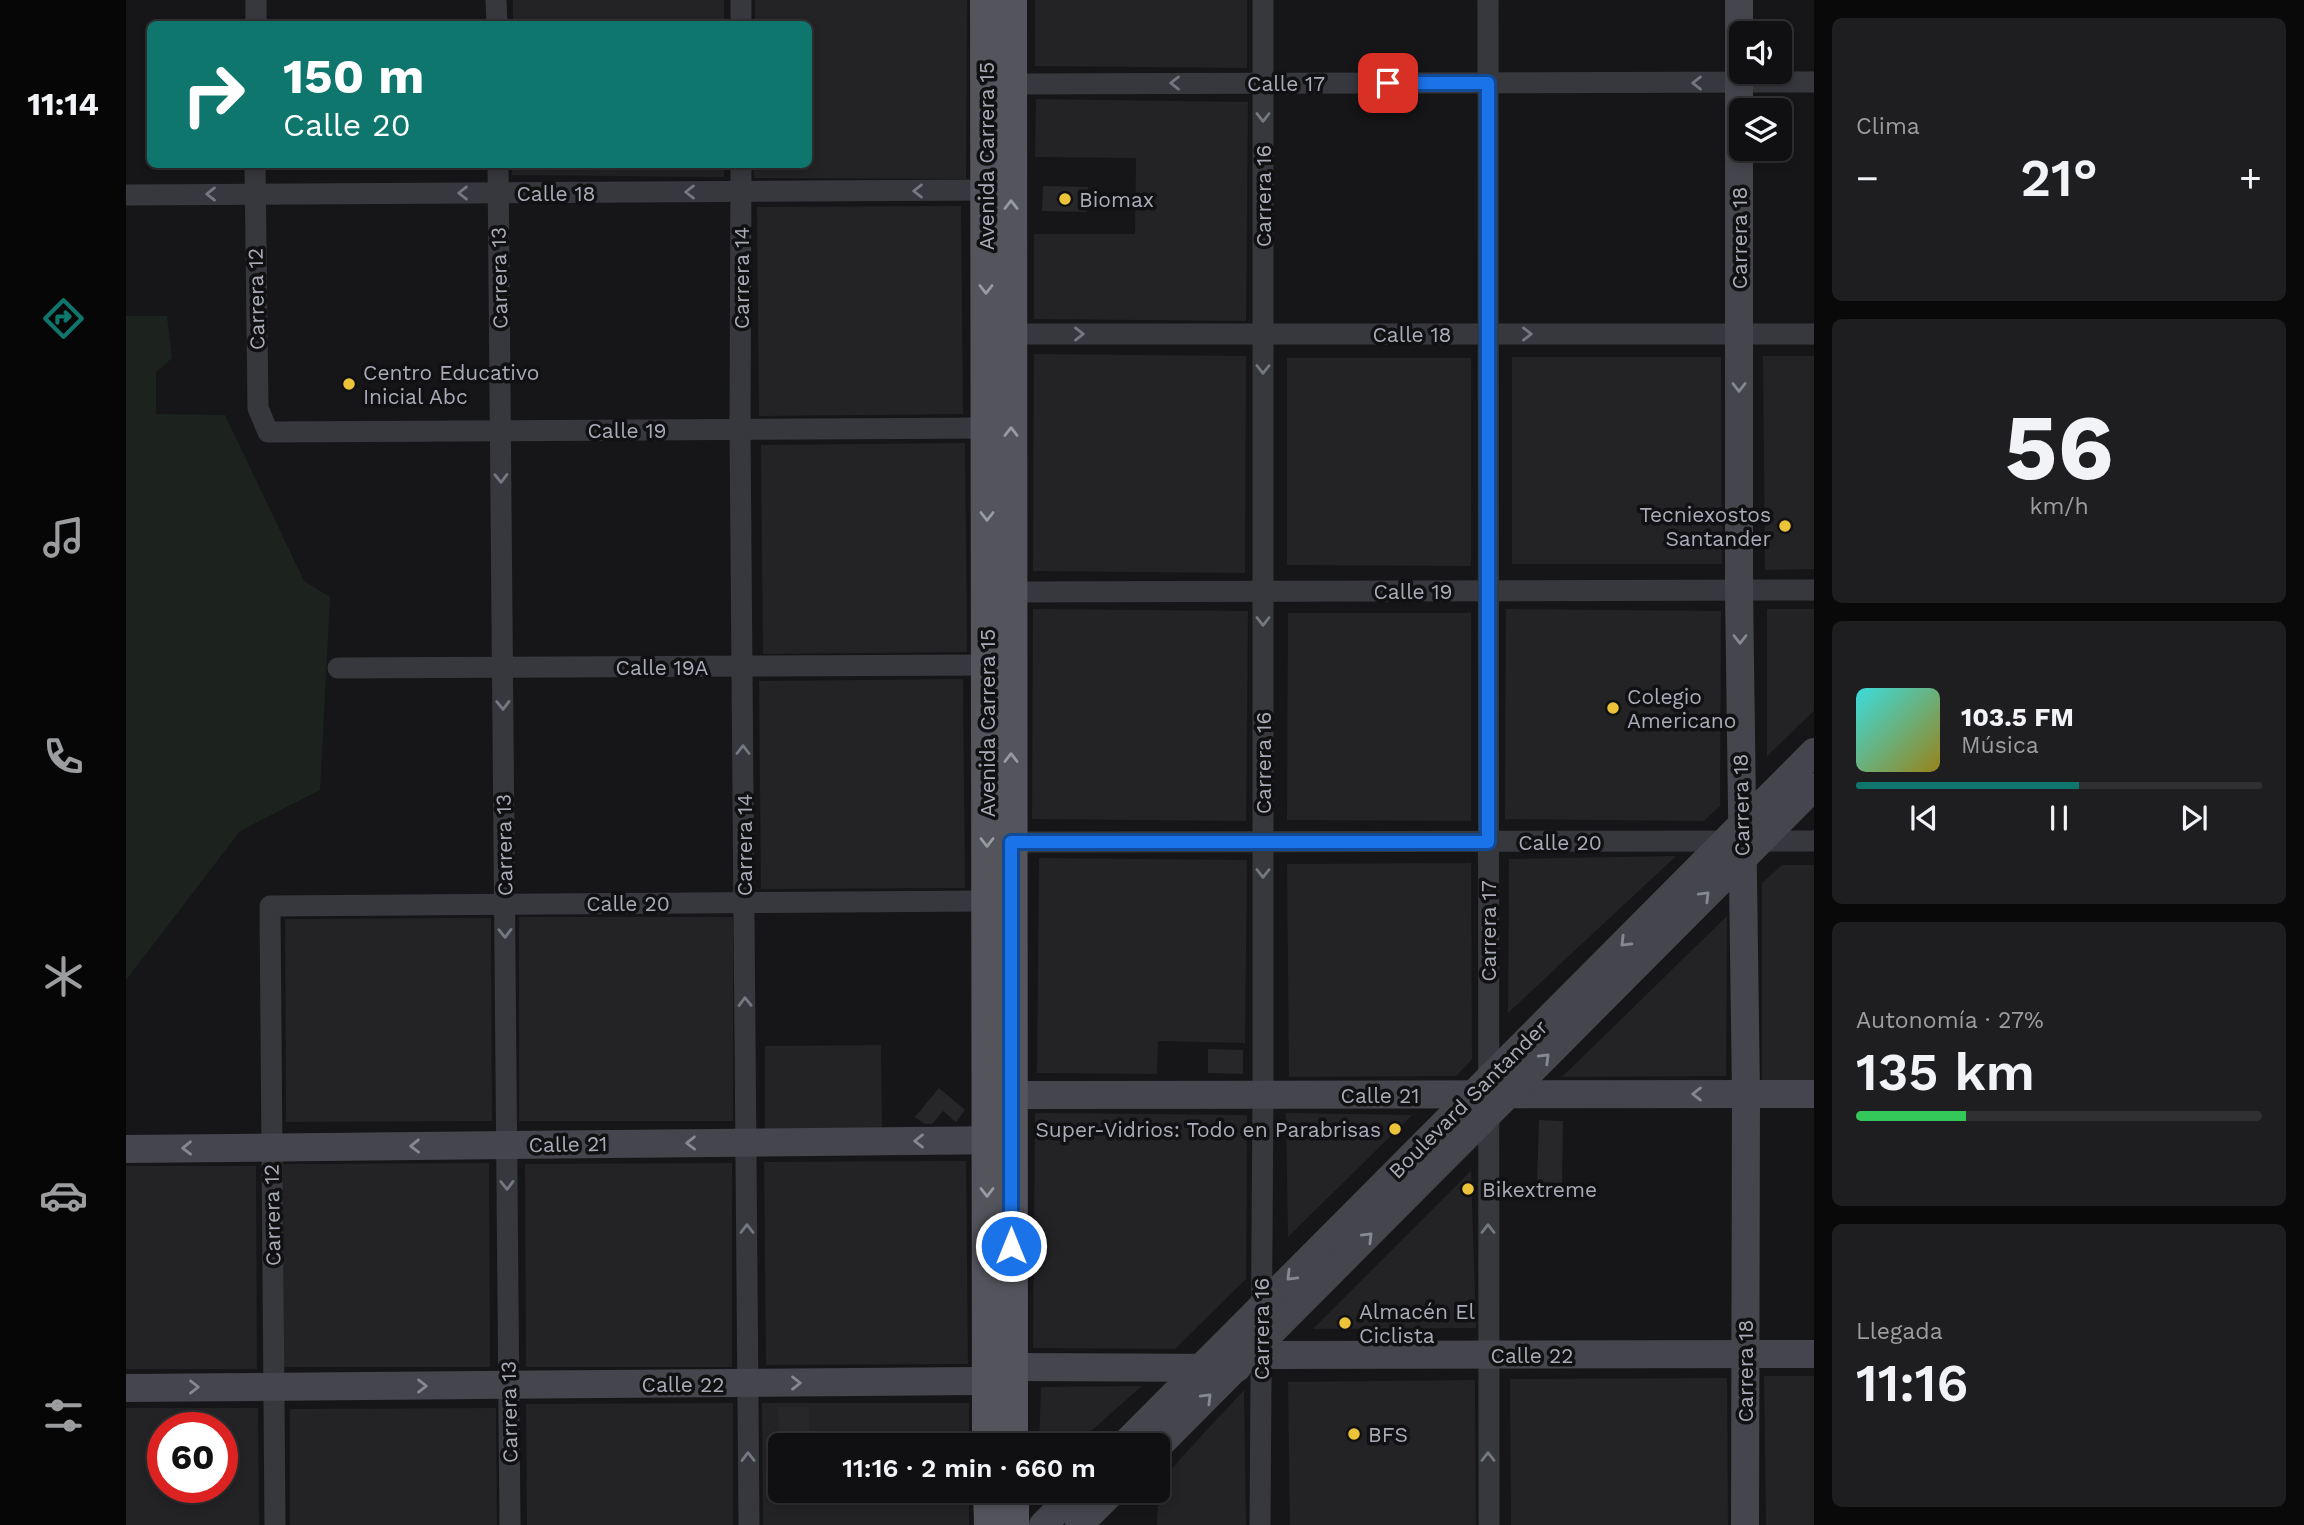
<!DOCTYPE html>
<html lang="es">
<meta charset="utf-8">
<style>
body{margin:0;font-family:"Work Sans",sans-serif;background:#1e1e20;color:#f1f3f6;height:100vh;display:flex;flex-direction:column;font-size:26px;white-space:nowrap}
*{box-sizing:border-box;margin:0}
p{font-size:23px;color:#9c9d9f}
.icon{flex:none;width:38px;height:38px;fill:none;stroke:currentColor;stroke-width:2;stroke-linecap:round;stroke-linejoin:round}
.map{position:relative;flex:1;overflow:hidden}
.details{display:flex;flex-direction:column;gap:18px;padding:18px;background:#09090a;width:490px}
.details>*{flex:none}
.top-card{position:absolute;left:21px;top:21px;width:665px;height:147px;border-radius:10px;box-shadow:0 4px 10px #0003,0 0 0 2px #303032;background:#0f766e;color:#fff;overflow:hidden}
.controls{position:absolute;left:1603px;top:21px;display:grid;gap:14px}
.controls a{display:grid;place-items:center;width:63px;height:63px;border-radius:10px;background:#101012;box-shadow:0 4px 10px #0003,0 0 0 2px #303032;font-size:35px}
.speed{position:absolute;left:21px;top:1412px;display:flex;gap:14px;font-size:35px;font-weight:700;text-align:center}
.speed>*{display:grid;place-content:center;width:91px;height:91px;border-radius:50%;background:#101012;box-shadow:0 4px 10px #0003,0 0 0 2px #303032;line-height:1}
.speed .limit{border:10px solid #d22;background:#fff;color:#111}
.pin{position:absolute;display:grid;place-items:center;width:60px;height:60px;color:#fff;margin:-30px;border-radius:14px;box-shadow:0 4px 10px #0006}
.me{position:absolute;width:77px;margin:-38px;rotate:0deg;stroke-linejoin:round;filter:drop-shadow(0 0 5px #0008)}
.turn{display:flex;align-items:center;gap:24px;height:147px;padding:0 21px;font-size:32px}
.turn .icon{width:91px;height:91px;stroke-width:2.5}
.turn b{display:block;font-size:49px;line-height:60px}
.big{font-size:52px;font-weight:600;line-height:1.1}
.details .widget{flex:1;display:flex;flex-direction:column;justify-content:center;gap:10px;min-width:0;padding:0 24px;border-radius:10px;background:#1e1e20}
.details .dial{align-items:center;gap:0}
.dial b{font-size:91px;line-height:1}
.song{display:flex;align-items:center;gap:21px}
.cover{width:84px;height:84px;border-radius:10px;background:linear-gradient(135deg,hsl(180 70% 55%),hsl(50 70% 35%))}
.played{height:7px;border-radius:4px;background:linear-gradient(90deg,#0f766e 55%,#303032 55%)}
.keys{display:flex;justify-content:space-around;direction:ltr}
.heat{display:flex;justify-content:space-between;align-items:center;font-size:38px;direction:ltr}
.charge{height:10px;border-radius:5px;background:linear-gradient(90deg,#34c759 27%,#303032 0)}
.trip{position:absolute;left:642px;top:1433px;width:402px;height:70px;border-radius:10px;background:#101012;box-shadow:0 4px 10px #0003,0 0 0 2px #303032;font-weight:600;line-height:70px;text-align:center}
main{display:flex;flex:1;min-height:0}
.tab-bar{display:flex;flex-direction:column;width:126px;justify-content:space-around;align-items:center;background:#060607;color:#9c9d9f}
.tab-bar .icon{width:49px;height:49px}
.tab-bar .active{color:#0f766e}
.tab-bar b{font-size:32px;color:#f1f3f6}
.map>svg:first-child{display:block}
.built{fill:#232225;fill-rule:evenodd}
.green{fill:#1c231e}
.building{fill:#272629}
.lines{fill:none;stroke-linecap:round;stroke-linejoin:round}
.street{stroke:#37383d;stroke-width:21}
.secondary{stroke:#45464d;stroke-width:28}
.primary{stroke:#53545c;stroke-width:32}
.oneway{stroke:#767881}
.oneway2{stroke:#989aa6}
.oneway3{stroke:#868893}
.route-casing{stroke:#114b97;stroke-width:18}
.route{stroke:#1a73e8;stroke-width:12}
.poi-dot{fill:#edc439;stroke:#111113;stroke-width:2.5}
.labels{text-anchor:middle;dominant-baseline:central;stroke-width:7;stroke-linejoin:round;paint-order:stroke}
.street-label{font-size:21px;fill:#a9acb8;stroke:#111113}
.poi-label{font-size:21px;fill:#a9acb8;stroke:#111113;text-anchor:start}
</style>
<main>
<nav class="tab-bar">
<b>11:14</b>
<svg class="icon active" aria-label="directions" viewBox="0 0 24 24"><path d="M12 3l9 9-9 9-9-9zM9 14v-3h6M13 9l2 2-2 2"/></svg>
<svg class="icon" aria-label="music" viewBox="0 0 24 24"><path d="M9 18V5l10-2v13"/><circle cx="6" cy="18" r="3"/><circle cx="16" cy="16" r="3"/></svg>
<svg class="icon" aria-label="phone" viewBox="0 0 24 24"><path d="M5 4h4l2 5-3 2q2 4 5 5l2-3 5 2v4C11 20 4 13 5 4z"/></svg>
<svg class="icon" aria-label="climate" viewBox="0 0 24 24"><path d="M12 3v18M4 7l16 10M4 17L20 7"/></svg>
<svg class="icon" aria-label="car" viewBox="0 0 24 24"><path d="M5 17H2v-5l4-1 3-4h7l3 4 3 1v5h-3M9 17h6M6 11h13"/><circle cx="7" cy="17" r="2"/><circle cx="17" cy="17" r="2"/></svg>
<svg class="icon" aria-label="filters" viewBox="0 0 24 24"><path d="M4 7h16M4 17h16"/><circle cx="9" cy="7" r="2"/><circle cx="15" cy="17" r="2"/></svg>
</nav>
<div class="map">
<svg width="1688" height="1525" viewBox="0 0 1688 1525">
<rect width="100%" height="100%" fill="#161618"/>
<!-- built -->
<g class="built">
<rect x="387" y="0" width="211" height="24"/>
<polygon points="629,0 841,0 840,179 628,178 628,165 682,164 682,24 629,24"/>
<polygon points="909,0 1121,0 1121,68 909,66"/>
<polygon points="910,99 1122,102 1120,321 908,319 908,234 1009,234 1010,158 909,157"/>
<polygon points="386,165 598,165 598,177 386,175"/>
<polygon points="835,206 837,414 633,416 631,207"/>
<polygon points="908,354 1120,356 1119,573 907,571"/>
<polygon points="1637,356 1688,356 1688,569 1639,570"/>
<polygon points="1386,357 1595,357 1596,564 1386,564"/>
<polygon points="1161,358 1345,358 1345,566 1161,565"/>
<polygon points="839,443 841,652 637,654 635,445"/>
<polygon points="907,609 1122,611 1120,821 906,819"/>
<polygon points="1380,609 1595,611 1594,806 1578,821 1379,819"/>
<polygon points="1641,609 1688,609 1688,711 1641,756"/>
<polygon points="1162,613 1345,613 1345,821 1161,820"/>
<polygon points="837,679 839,888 635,889 633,681"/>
<polygon points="1550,856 1382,1013 1383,859"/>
<polygon points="913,858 1121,860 1119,1043 1032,1041 1031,1074 911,1073"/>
<polygon points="1345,863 1346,1059 1330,1076 1163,1077 1161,864"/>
<polygon points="1656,865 1688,865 1688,1080 1636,1080 1636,883"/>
<polygon points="1601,916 1600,1076 1436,1077"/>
<rect x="393" y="917" width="214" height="204"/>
<polygon points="365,918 366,1121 160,1122 159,919"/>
<polygon points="755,1045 756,1129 639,1129 639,1046"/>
<polygon points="909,1113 1121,1115 1120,1279 1049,1349 907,1348"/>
<polygon points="1160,1113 1286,1115 1162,1237"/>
<polygon points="840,1161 842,1364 640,1365 638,1162"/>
<polygon points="363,1163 364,1367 158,1367 157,1164"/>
<polygon points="606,1163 606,1367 400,1367 399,1164"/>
<polygon points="0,1166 130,1166 131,1369 0,1369"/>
<polygon points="1345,1171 1350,1328 1187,1329"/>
<polygon points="1638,1376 1688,1376 1688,1525 1640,1525"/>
<polygon points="1601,1378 1602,1525 1385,1525 1384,1379"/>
<polygon points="1349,1380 1350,1525 1164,1525 1162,1382"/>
<polygon points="1016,1386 949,1445 913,1445 915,1387"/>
<polygon points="1118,1390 1120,1525 1031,1525 1033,1482"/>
<polygon points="607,1403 607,1525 401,1525 400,1404"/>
<polygon points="636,1403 843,1403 843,1445 654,1446 654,1491 843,1491 843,1525 637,1525"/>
<path d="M0,1408H132L133,1525H0ZM37,1428H96V1488H37Z"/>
<polygon points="370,1408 371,1525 164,1525 164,1409"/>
</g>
<!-- green -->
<polygon class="green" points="0,316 41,316 46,358 30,372 30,414 99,415 178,581 204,597 194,790 114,831 0,980"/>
<!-- building -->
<g class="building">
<polygon points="917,186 962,187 961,212 916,211"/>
<polygon points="1082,1049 1117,1050 1117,1074 1082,1073"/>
<polygon points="813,1088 839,1110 830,1122 817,1111 806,1124 799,1124 789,1117"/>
<polygon points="1413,1120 1437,1121 1436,1186 1411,1185"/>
<polygon points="683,1406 684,1446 654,1446 652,1407"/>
</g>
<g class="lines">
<!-- street -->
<g class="street">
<polyline points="370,0 371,24"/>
<polyline points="1362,0 1363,1525"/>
<polyline points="130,24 130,0"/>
<polyline points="615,24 615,0"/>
<polyline points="885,84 1688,82"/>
<polyline points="129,164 132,408 142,432 861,428"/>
<polyline points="372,164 384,1525"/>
<polyline points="615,164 614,429 623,1525"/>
<polyline points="0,195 860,190"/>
<polyline points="885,334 1688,334"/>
<polyline points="885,592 1688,590"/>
<polyline points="212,668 861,665"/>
<polyline points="885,842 1688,841"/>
<polyline points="149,1525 144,906 861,901"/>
<polyline points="1134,1525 1137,1095 1137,0"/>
</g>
<!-- secondary -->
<g class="secondary">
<polyline points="1613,0 1613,591 1620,1094 1619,1525"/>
<polyline points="865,1095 1688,1094"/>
<polyline points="0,1149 883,1140"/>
<polyline points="1124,1355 1688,1354"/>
<polyline points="0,1388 855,1381 861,1381 885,1367 1111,1368"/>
<polyline points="997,1446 1688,752"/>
<polyline points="1032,1446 1688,787"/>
<polyline points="917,1525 951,1491"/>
<polyline points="953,1525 987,1491"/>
</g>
<!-- primary -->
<g class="primary">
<polyline points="860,0 862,1446"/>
<polyline points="885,0 886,1446"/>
<polyline points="863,1491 864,1525"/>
<polyline points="887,1491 887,1525"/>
</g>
</g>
<!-- one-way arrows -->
<defs><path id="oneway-chevron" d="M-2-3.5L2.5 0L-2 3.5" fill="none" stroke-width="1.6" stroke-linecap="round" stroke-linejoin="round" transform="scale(1.75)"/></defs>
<g class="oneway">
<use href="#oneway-chevron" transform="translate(1049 83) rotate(180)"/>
<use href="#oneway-chevron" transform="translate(1571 83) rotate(180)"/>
<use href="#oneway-chevron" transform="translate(1137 117) rotate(90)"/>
<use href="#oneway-chevron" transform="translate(792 191) rotate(180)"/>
<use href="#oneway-chevron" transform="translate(564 192) rotate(180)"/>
<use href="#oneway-chevron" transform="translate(337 193) rotate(180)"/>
<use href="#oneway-chevron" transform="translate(85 194) rotate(180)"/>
<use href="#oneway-chevron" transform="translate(953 334)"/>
<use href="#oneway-chevron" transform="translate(1401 334)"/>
<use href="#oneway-chevron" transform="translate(1137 369) rotate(90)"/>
<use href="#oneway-chevron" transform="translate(375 478) rotate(89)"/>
<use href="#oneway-chevron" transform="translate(1137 621) rotate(90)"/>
<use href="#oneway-chevron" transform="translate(377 705) rotate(89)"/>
<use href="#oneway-chevron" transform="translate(617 750) rotate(-90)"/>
<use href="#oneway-chevron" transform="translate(1137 873) rotate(90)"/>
<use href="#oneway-chevron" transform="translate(379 933) rotate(89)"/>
<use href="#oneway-chevron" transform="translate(619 1002) rotate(-91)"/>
<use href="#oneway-chevron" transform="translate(381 1185) rotate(89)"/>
<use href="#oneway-chevron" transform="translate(621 1229) rotate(-90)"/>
<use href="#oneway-chevron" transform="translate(1362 1229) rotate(-90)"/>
<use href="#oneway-chevron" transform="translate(622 1457) rotate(-91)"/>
<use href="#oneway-chevron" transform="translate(1362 1457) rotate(-90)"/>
</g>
<g class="oneway2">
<use href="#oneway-chevron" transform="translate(885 205) rotate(-90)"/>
<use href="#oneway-chevron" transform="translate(860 289) rotate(90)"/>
<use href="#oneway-chevron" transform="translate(885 432) rotate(-90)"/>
<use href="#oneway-chevron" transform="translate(861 516) rotate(90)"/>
<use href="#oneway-chevron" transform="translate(885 758) rotate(-90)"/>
<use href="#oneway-chevron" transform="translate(861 842) rotate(90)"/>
<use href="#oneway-chevron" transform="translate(861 1192) rotate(90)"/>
</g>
<g class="oneway3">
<use href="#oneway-chevron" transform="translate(1613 387) rotate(90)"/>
<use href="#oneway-chevron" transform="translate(1614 639) rotate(90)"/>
<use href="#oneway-chevron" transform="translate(1579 896) rotate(-45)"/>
<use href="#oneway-chevron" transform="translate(1499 942) rotate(135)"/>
<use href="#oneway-chevron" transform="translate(1419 1058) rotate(-45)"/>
<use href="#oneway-chevron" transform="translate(1571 1094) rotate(180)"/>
<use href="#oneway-chevron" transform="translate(793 1141) rotate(180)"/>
<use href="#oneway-chevron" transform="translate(565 1143) rotate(179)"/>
<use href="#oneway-chevron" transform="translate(289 1146) rotate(179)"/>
<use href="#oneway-chevron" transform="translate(61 1148) rotate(179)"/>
<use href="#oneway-chevron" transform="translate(1242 1237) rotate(-45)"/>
<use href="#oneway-chevron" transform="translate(1165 1276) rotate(135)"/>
<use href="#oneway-chevron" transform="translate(670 1383)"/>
<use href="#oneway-chevron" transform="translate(296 1386)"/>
<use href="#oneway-chevron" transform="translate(68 1387)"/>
<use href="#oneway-chevron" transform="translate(1081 1398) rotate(-45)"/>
</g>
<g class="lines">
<defs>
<polyline id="route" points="885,1246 885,842 1362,842 1362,83 1262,83"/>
</defs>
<!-- route casing -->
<use href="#route" class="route-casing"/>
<!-- route -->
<use href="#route" class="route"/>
</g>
<!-- markers -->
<g class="poi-dot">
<circle cx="939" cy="199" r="7"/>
<circle cx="223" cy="384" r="7"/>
<circle cx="1659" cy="526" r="7"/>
<circle cx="1487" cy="708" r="7"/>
<circle cx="1269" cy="1129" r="7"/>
<circle cx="1342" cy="1189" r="7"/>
<circle cx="1219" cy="1323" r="7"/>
<circle cx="1228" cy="1434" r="7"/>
</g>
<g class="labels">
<!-- street labels -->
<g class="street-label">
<text x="1160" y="83">Calle 17</text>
<text transform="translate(860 156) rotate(-90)">Avenida Carrera 15</text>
<text x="430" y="193">Calle 18</text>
<text transform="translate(1137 196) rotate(-90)">Carrera 16</text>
<text transform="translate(1613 238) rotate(-90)">Carrera 18</text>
<text transform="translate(373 278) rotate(-91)">Carrera 13</text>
<text transform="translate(615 278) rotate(-90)">Carrera 14</text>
<text transform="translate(130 299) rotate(-91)">Carrera 12</text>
<text x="1286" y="334">Calle 18</text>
<text x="501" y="430">Calle 19</text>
<text x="1287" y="591">Calle 19</text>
<text x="536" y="667">Calle 19A</text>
<text transform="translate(861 723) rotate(-90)">Avenida Carrera 15</text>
<text transform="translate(1137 763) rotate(-90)">Carrera 16</text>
<text transform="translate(1615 805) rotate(-91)">Carrera 18</text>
<text x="1434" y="842">Calle 20</text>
<text transform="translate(378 845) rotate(-91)">Carrera 13</text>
<text transform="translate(618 845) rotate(-90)">Carrera 14</text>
<text x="502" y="903">Calle 20</text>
<text transform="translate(1362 931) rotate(-90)">Carrera 17</text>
<text x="1254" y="1095">Calle 21</text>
<text transform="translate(1342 1099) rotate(-45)">Boulevard Santander</text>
<text transform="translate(442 1144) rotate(-1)">Calle 21</text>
<text transform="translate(146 1215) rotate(-91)">Carrera 12</text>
<text transform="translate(1135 1329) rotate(-90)">Carrera 16</text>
<text x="1406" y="1355">Calle 22</text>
<text transform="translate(1619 1371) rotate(-90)">Carrera 18</text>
<text x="557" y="1384">Calle 22</text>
<text transform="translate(383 1412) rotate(-91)">Carrera 13</text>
</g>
<!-- poi labels -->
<g class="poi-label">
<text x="953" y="199">Biomax</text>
<text x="237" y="372">Centro Educativo<tspan x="237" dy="24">Inicial Abc</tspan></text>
<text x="1645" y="514" text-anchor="end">Tecniexostos<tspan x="1645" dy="24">Santander</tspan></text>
<text x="1501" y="696">Colegio<tspan x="1501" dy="24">Americano</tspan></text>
<text x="1255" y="1129" text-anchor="end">Super-Vidrios: Todo en Parabrisas</text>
<text x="1356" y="1189">Bikextreme</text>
<text x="1233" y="1311">Almacén El<tspan x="1233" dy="24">Ciclista</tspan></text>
<text x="1242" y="1434">BFS</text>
</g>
</g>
</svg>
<div class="controls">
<a><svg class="icon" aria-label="sound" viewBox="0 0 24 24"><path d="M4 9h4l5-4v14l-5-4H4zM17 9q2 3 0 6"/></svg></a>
<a><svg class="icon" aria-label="layers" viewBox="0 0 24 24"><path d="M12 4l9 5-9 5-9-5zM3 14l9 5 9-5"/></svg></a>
</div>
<div class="speed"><div class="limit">60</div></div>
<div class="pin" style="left:1262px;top:83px;background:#d93025"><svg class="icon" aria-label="arrive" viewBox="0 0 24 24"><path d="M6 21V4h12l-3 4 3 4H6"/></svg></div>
<svg class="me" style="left:885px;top:1246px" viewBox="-20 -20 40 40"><circle r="17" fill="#1a73e8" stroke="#fff" stroke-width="3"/><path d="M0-11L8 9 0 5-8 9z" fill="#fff"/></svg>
<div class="trip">11:16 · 2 min · 660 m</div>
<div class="top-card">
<div class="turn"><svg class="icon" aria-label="right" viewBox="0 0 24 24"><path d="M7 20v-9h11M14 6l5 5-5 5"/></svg><div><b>150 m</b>Calle 20</div></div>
</div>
</div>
<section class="details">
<div class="widget"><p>Clima</p>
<div class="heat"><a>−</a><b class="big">21°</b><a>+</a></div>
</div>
<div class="widget dial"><b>56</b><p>km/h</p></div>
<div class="widget">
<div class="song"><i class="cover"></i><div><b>103.5 FM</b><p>Música</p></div></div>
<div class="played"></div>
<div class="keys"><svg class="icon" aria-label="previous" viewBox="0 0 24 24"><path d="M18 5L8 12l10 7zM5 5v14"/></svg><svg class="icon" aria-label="pause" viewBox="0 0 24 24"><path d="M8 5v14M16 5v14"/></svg><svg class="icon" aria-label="next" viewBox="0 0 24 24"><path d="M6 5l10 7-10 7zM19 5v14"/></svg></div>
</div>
<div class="widget"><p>Autonomía · 27%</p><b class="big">135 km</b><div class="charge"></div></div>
<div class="widget"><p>Llegada</p><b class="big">11:16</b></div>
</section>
</main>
